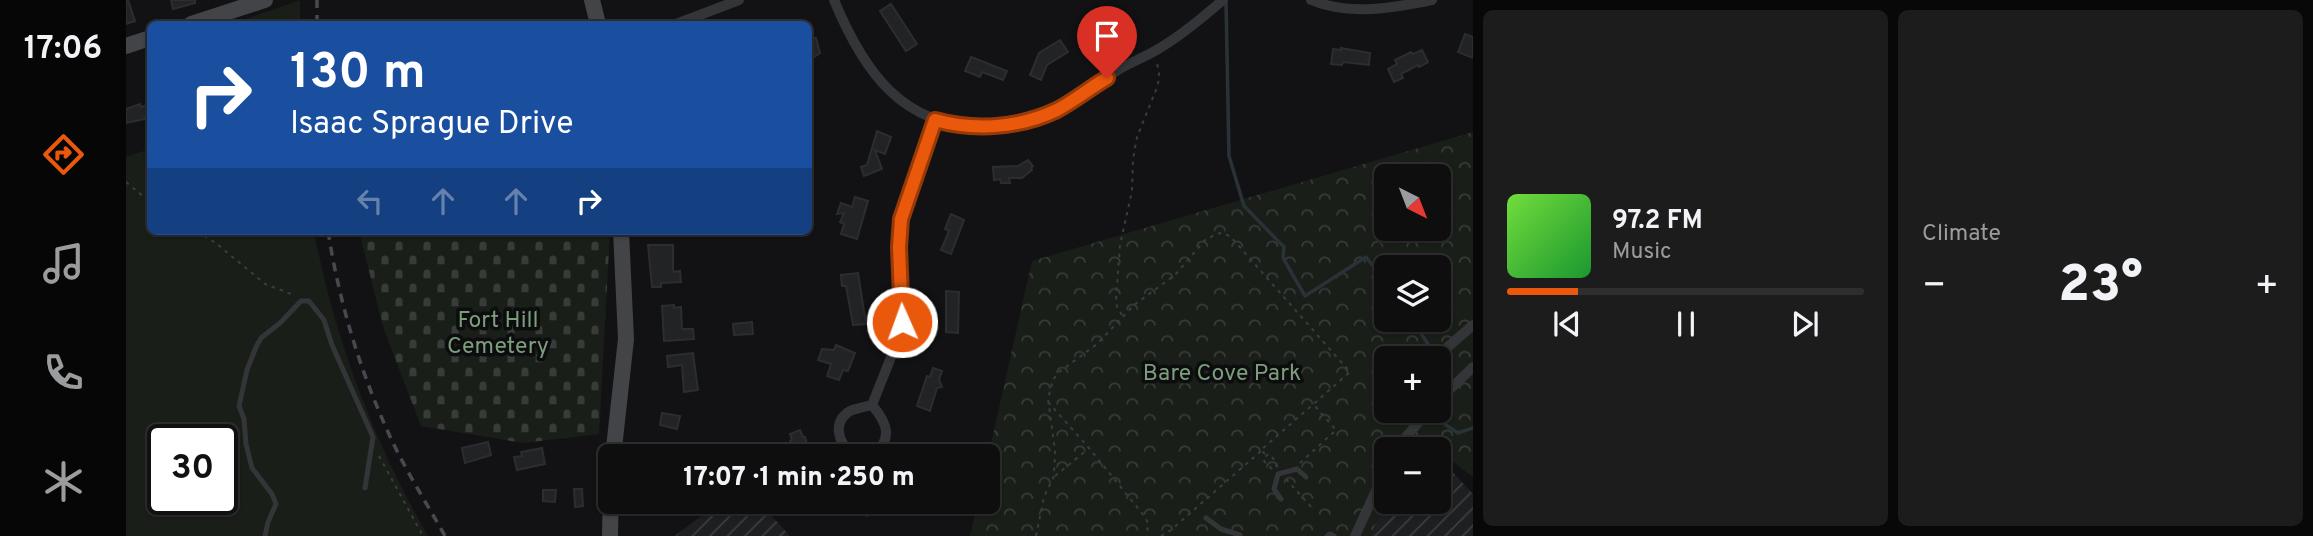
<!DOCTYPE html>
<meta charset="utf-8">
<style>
body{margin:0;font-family:Overpass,sans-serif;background:#1c1c1d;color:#f1f3f6;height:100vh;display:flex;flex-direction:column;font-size:26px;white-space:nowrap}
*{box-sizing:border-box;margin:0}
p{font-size:23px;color:#9b9c9e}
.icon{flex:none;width:38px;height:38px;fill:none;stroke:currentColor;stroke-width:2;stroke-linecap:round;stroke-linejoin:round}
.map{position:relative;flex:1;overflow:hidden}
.details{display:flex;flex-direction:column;gap:10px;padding:10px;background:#080808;width:840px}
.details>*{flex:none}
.guide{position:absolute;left:21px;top:21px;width:665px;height:214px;border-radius:10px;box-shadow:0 2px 5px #0004,0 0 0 2px #2e2e2f;background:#1a4fa0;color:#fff;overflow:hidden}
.needle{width:46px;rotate:138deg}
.tools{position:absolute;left:1248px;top:164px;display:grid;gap:14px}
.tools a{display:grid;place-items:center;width:77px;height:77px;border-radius:10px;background:#0e0e0f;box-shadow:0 2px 5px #0004,0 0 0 2px #2e2e2f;font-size:35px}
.speed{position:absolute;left:21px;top:424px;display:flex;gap:14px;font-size:35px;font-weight:700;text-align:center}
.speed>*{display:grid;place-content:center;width:91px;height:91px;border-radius:50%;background:#0e0e0f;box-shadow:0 2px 5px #0004,0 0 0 2px #2e2e2f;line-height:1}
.speed .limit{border:4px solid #111;border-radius:10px;background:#fff;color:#111}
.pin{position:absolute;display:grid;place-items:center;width:60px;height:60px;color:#fff;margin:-72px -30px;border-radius:50% 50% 50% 0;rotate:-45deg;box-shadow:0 0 7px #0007}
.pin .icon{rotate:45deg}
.me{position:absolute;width:77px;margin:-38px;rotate:358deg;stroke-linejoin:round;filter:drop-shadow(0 0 5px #0008)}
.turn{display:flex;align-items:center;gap:24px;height:147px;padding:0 28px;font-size:32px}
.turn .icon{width:91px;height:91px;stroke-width:2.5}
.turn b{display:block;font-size:49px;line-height:60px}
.lanes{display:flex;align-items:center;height:66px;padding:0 28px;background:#0003;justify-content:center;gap:35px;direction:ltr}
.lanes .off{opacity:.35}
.big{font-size:52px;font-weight:800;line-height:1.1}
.details .widget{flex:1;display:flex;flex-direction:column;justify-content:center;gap:10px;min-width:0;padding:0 24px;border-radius:10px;background:#1c1c1d}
.song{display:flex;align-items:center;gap:21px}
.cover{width:84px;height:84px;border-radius:10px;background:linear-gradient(135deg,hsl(100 70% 55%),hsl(130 70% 35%))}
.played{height:7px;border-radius:4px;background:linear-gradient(90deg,#ea580c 20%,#2e2e2f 20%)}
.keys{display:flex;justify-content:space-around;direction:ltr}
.heat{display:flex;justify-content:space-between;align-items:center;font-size:38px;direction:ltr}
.details .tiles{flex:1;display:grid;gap:10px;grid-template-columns:repeat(2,1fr)}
.trip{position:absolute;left:472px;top:444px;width:402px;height:70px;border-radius:10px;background:#0e0e0f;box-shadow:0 2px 5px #0004,0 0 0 2px #2e2e2f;font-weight:800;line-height:70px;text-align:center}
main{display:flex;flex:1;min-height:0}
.dock{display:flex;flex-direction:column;width:126px;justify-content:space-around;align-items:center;background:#060606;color:#9b9c9e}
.dock .icon{width:49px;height:49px}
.dock .current{color:#ea580c}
.dock b{font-size:32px;color:#f1f3f6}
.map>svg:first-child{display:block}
.industrial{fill:url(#industrial-furrows)}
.grass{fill:#191e19;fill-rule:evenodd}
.cemetery{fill:url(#cemetery-stones)}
.park{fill:url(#park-crowns);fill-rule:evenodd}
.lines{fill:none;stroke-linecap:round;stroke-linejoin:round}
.stream{stroke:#293237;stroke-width:3.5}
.building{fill:#222325;stroke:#2c2d30;stroke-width:2}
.path{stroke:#3a3c40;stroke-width:2;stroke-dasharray:3.5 5;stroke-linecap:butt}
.lane{stroke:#333539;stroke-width:5}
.street{stroke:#333539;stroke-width:10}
.secondary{stroke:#424448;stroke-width:16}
.rail{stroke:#47494d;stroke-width:3.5;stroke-dasharray:9 7;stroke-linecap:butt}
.route-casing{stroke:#983908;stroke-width:18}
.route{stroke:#ea580c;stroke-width:12}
.labels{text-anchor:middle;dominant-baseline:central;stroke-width:7;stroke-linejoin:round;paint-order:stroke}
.park-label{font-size:23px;fill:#7d9e7c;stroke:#0d0d0f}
</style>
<main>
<nav class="dock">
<b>17:06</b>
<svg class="icon current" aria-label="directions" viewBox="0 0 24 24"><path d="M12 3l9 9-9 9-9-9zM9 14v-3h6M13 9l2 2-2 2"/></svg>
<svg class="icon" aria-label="music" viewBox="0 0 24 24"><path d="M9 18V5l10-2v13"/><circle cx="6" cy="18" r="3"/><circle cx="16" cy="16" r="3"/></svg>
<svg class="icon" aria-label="phone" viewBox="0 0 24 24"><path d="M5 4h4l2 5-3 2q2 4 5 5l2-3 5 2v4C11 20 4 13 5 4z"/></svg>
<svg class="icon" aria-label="climate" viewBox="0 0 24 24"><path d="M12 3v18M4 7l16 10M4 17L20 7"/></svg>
</nav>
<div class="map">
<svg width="1347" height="536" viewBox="0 0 1347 536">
<defs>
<pattern id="industrial-furrows" width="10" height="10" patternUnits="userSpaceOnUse" patternTransform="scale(1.75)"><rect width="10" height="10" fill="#1e1f21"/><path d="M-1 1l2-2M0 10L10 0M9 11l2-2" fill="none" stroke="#3c3d3f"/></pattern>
<pattern id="cemetery-stones" width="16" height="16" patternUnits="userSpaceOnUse" patternTransform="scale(1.75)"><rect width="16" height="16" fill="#191e19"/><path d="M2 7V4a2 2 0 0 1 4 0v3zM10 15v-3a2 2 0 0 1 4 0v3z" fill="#373c38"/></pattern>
<pattern id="park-crowns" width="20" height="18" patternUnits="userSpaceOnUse" patternTransform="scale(1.75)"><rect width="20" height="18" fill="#191e19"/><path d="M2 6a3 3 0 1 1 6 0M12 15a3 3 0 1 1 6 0" fill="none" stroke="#373c38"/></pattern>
</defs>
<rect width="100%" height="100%" fill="#121214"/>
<!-- industrial -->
<g class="industrial">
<polygon points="1313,457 1347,494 1347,536 1244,536 1260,502 1312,502"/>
<polygon points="593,502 633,502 664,536 549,536"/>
</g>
<!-- grass -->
<g class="grass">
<polygon points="174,0 174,24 106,24"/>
<path d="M24,149V231H188C209,339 247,440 302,536H0V157ZM37,439H96V499H37Z"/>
</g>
<!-- cemetery -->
<polygon class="cemetery" points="233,231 484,231 473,434 397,443 295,426 257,327"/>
<!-- park -->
<path class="park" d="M1347,132V477L1298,440L1288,450H1260V502L1244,536H844L852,502H863L862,457L906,261ZM1260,177H1312V229H1260ZM1260,268H1312V320H1260ZM1260,359H1312V411H1260Z"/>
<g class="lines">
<!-- stream -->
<g class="stream">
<polyline points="1100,2 1103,156 1118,206 1158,247 1157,258 1179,296 1240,257 1260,282"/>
<polyline points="1287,320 1303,346"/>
<polyline points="1317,423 1332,433 1347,428"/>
</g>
</g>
<!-- building -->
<g class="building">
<polygon points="0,0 2,0 9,21 0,24"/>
<polygon points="45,0 69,0 69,3 47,9"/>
<polygon points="765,4 791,44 780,51 754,11"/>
<polygon points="1339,34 1347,37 1347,58 1332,52"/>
<polygon points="682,38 690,38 694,53 682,61"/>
<polygon points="934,40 942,52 921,65 915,80 904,75 913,53"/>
<polygon points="1215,48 1244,53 1243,65 1217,62 1216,65 1205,64 1207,49 1215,50"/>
<polygon points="1296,50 1302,62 1293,67 1292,65 1275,74 1277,78 1268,82 1262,69 1271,64 1269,60 1285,52 1287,54"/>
<polygon points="845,57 881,71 877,80 856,72 854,77 839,71"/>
<polygon points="14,104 15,107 21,105 24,115 18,117 19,119 0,123 0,109"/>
<polygon points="751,131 765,137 759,154 749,150 756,169 738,176 735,167 741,165"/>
<polygon points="902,160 907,166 905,168 906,170 896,178 883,178 884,183 875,183 874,179 868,180 867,167 892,166"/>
<polygon points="729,197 742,201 731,239 715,234 718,224 714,222 718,213 711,214 715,203 726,207"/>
<polygon points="825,214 838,220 825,254 815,250 823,231 819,229"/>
<polygon points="522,245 547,245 547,269 548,272 554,271 555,282 535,283 535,287 526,287"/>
<polygon points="732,273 740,324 727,325 720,286 716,286 715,275"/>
<polygon points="820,291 833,292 832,333 820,332"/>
<polygon points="548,305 548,308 555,307 556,329 567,329 568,339 538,341 536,306"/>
<polygon points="626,322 627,334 608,335 607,324"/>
<polygon points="710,345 729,353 722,371 717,370 713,380 701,376 705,364 692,360 696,349 708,350"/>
<polygon points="567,353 572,390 558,392 556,365 542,367 541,356"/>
<polygon points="807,368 816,371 813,380 816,387 811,388 804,411 791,406 801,376 804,377"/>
<polygon points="536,413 554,416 551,429 534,425"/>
<polygon points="674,430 677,437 679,437 685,457 669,457 664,441 666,440 664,434"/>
<polygon points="362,442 365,455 339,463 336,448"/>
<polygon points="416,448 419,464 391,470 388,457 396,456 395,452"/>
<polygon points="448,489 456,489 457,506 449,507"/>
<polygon points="417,490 430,490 429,502 417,501"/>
<polygon points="708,502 773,502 741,516"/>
</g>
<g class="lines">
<!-- path -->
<g class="path">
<polyline points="0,182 24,202"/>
<polyline points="71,231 91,244 139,284 168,295"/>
<polyline points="996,315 991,307 990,300 994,245 1006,191 1007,159 1011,137 1032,85 1033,73 1031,63"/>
<polyline points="922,402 963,448 1019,517 1022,523 1021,536"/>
<polyline points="253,456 297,536"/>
<polyline points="1174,463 1210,430 1188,405"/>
<polyline points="1146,469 1137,460 1142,454 1151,462 1150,467"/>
<polyline points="929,476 962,449"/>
<polyline points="1160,479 1187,509"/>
<polyline points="910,536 918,497 928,476 929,450 922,399 927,380 932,373 971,344 1008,305 1049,275 1080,239 1094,233 1104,236 1224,372 1135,450 1140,455"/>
<polyline points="1035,536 1045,530 1135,451"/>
</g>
<!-- lane -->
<g class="lane">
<polyline points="1155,499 1148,489 1152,474 1171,469 1180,477"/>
<polyline points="1080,518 1095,529 1114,535"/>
<polyline points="139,536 142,522 150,504 146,494 126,468 120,444 118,419 113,406 121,370 130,347 135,338 154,323 175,301 183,301 198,320 206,345 247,437 239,488"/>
<polyline points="1201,536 1204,534 1208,536"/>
</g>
<!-- street -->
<g class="street">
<path d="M708,0C737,70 777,130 861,126C881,125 899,123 918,116C946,104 970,84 995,68C1008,61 1021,56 1034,48C1057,34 1077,17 1097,0"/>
<path d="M1185,0C1223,16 1267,8 1306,0"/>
<polyline points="550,24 613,0"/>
<polyline points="1308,359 1347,325"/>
<polyline points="1312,401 1347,367"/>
<path d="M746,405C752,412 759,421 760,431C761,450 741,458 726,453C712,443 706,422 724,411C731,408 739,407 746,405L775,332L773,247L775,219L809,120"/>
<polyline points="1269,450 1302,411"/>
<polyline points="1229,536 1260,469"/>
</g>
<!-- secondary -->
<g class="secondary">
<polyline points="466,0 472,24"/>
<polyline points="65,24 139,0"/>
<polyline points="0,46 24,38"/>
<polyline points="487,457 500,339 495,231"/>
<polyline points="484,536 485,484"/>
</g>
<!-- rail -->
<g class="rail">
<polyline points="191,24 191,0"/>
<path d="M202,231C213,301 233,368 262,432C278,468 300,502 319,536"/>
</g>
</g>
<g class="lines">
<defs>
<path id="route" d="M776,322L773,247L775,219L809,120C849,131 893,128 931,110C948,101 964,88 981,78"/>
</defs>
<!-- route casing -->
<use href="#route" class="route-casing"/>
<!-- route -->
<use href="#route" class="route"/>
</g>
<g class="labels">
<!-- park labels -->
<g class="park-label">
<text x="372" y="321">Fort Hill<tspan x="372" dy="26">Cemetery</tspan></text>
<text x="1096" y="374">Bare Cove Park</text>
</g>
</g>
</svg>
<div class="tools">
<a><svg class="needle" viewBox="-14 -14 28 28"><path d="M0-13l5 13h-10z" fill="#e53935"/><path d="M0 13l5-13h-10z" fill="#9b9c9e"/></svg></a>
<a><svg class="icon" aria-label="layers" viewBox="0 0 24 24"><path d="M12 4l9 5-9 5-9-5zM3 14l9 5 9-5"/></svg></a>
<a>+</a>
<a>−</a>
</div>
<div class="speed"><div class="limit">30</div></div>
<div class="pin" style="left:981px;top:78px;background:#d93025"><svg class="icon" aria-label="arrive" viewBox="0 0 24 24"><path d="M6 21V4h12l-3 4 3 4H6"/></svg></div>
<svg class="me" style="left:776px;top:322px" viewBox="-20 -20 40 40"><circle r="17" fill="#ea580c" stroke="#fff" stroke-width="3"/><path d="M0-11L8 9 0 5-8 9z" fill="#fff"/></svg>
<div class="trip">17:07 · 1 min · 250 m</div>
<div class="guide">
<div class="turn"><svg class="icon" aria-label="right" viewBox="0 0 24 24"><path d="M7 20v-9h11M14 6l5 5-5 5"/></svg><div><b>130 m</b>Isaac Sprague Drive</div></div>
<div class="lanes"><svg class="icon off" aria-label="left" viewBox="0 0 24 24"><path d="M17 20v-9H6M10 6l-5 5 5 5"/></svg><svg class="icon off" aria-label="ahead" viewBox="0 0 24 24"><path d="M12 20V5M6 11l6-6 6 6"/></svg><svg class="icon off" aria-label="ahead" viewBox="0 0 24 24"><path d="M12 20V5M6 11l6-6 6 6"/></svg><svg class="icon" aria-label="right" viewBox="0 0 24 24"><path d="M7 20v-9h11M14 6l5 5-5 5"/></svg></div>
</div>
</div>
<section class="details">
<div class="tiles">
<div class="widget">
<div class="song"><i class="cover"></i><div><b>97.2 FM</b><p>Music</p></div></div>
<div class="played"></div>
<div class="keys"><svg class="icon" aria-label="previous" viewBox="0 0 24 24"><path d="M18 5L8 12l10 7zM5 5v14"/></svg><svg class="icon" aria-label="pause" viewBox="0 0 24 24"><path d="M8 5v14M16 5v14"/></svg><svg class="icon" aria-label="next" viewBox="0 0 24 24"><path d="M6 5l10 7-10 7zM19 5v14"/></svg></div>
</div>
<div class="widget"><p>Climate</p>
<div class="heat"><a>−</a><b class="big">23°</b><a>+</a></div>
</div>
</div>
</section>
</main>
